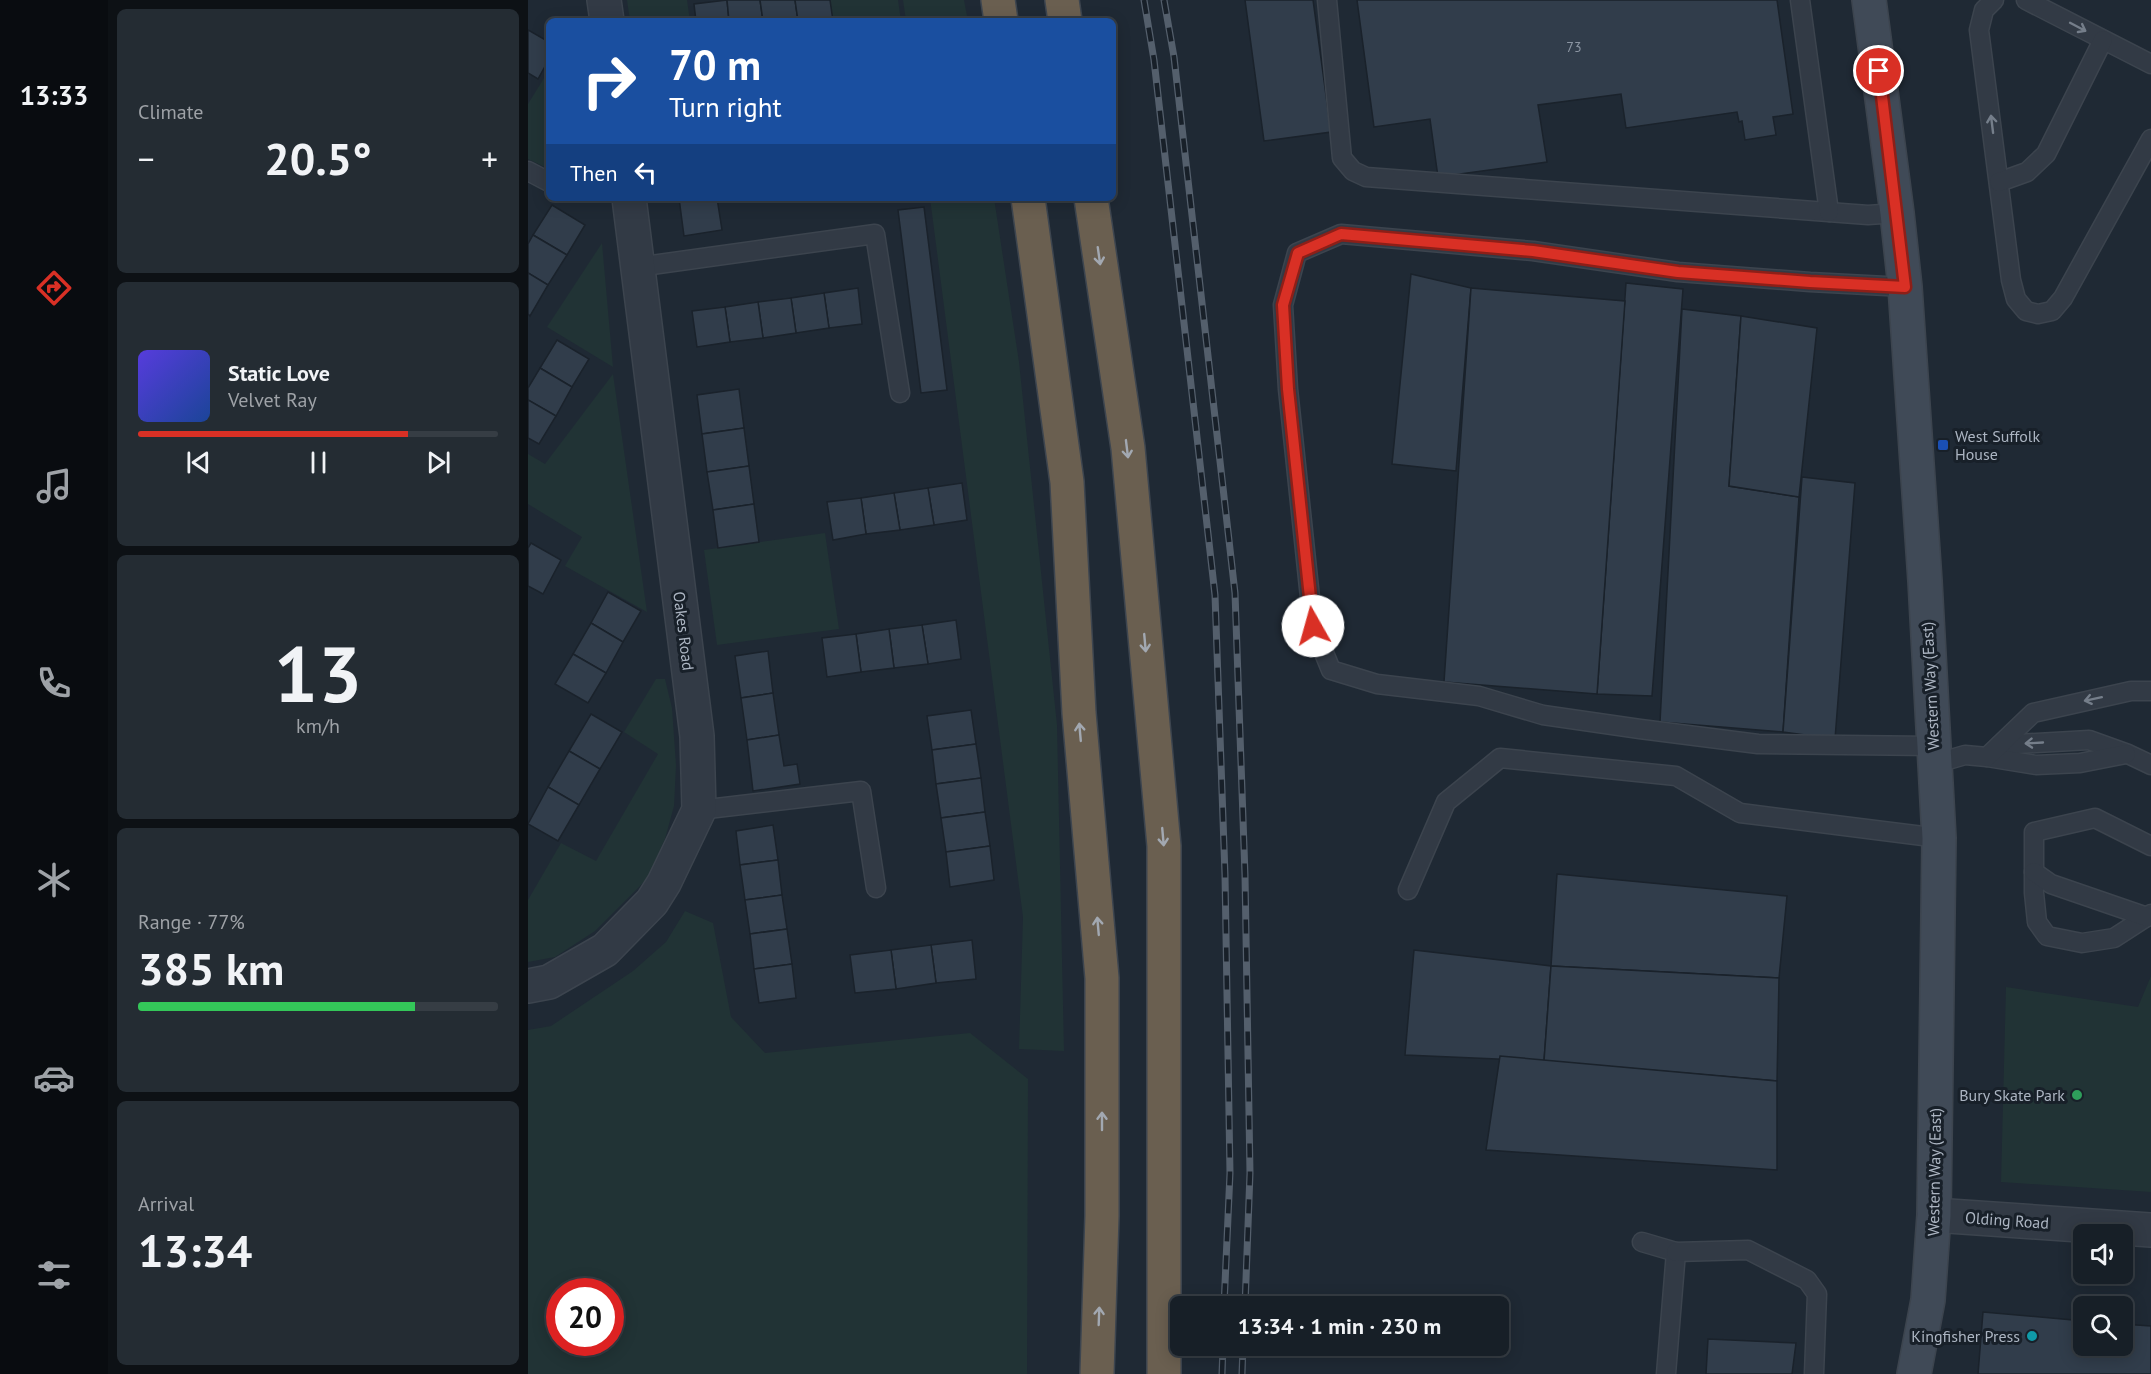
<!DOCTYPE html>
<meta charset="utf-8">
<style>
body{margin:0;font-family:"PT Sans",sans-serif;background:#242c33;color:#f1f3f6;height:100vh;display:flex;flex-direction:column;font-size:22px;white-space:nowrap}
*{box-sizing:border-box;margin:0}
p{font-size:20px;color:#9ea2a7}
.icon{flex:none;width:33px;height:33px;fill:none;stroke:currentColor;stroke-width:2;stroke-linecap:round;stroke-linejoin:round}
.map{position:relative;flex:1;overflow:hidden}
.sheet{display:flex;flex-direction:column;gap:9px;padding:9px;background:#0d1115;width:420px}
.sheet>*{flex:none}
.hud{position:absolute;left:18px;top:18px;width:570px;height:183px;border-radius:9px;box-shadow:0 3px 15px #0003,0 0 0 2px #363d44;background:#1a4fa0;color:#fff;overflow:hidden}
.controls{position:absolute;left:1545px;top:1224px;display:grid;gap:12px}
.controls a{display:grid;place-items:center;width:60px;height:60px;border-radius:9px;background:#171f27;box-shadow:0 3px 15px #0003,0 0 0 2px #363d44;font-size:30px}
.speed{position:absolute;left:18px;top:1278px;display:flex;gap:12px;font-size:30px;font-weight:700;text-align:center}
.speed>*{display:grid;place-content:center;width:78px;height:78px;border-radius:50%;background:#171f27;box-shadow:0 3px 15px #0003,0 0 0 2px #363d44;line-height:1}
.speed .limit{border:9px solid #d22;background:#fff;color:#111}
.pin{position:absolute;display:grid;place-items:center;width:51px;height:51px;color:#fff;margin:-26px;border:3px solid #fff;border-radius:50%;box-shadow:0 2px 6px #0007}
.me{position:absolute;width:66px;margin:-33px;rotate:353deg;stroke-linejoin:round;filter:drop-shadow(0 0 4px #0008)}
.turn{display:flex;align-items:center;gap:21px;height:126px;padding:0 24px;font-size:27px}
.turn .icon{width:78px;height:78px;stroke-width:2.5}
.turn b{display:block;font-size:42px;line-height:51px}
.then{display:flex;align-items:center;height:57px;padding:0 24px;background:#0003;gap:12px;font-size:22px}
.big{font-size:45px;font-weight:800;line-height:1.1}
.sheet .card{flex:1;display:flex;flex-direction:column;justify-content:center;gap:9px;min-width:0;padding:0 21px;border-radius:9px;background:#242c33}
.sheet .dial{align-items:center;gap:0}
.dial b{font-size:78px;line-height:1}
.song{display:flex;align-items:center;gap:18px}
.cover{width:72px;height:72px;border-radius:9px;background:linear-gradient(135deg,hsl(250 70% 55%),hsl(220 70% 35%))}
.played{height:6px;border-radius:3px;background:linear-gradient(90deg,#d93025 75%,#363d44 75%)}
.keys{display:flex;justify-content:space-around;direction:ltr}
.heat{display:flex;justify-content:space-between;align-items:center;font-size:33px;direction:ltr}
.charge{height:9px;border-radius:4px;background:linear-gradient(90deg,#34c759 77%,#363d44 0)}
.trip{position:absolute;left:642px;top:1296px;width:339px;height:60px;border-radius:9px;background:#171f27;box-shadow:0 3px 15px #0003,0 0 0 2px #363d44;font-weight:800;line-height:60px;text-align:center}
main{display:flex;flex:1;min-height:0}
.tab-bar{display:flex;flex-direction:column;width:108px;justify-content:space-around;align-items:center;background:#090c10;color:#9ea2a7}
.tab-bar .icon{width:42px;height:42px}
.tab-bar .active{color:#d93025}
.tab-bar b{font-size:27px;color:#f1f3f6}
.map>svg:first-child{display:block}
.green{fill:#213335;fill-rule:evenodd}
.building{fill:#313d4b;stroke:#1a222b;stroke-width:1.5}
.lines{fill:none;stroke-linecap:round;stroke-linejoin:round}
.lane-casing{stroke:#3c444e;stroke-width:21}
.street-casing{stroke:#3c444e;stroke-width:36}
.secondary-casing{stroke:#3c444e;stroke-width:36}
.highway-casing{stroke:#3d454f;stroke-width:36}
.lane{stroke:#323a45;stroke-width:18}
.street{stroke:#323a45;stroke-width:33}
.secondary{stroke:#404a57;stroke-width:33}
.highway{stroke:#6a5f50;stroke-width:33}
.rail-casing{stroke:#545f6c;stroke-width:7}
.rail{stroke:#182029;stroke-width:4.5;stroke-dasharray:14;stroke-linecap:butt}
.oneway{stroke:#757e8a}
.oneway2{stroke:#a2a8b1}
.route-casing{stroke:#8d1f18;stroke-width:15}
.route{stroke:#d93025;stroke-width:10}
.transit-dot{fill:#1a4fb4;stroke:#182029;stroke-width:2}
.leisure-dot{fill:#2e9e5b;stroke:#182029;stroke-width:2}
.culture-dot{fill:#0f9aa8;stroke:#182029;stroke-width:2}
.labels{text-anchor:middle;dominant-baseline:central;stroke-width:6;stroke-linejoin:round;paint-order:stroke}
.number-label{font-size:14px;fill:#8b95a2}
.poi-label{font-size:16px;fill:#acb5c2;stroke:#182029;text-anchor:end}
.street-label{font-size:16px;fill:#acb5c2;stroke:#182029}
</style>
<main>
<nav class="tab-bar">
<b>13:33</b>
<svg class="icon active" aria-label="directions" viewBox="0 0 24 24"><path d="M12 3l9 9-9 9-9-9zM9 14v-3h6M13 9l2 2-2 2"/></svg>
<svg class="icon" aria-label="music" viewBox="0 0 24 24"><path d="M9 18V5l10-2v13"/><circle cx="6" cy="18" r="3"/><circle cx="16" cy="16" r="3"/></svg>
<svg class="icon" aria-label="phone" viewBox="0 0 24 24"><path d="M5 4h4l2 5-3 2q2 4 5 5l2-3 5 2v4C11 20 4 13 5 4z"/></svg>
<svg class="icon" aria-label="climate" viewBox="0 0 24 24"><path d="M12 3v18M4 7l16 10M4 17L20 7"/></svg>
<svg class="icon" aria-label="car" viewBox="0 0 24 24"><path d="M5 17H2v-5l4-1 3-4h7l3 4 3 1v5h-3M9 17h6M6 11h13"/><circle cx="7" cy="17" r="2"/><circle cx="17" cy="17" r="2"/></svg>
<svg class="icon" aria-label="filters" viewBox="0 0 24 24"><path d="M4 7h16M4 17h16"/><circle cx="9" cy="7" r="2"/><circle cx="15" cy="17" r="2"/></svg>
</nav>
<section class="sheet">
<div class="card"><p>Climate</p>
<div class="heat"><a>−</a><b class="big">20.5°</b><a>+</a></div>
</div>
<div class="card">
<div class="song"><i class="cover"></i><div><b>Static Love</b><p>Velvet Ray</p></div></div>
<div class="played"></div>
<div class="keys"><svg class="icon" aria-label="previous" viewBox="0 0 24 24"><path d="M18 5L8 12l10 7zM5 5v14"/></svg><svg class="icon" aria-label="pause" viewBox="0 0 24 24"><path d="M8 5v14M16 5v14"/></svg><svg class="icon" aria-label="next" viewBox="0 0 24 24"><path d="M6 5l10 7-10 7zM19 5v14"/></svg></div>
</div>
<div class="card dial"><b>13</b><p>km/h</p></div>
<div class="card"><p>Range · 77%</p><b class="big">385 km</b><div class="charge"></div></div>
<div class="card"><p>Arrival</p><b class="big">13:34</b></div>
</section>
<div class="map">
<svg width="1623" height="1374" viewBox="0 0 1623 1374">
<rect width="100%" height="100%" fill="#1f2934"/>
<!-- green -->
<g class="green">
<polygon points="99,0 159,0 162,21 102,21"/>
<polygon points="302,0 370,0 373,21 305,21"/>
<polygon points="375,0 436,0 440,21 378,21"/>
<polygon points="21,70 21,169 0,159 0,104"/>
<polygon points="402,198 466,198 491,362 529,725 536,1051 491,1049 495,917"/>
<polygon points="74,243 85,367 19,327"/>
<polygon points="85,374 119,612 37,566 54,537 0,504 0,454 17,464"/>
<polygon points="297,533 311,629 189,645 176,550"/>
<polygon points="128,679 137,679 144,708 148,765 146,806 137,839 119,879 67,931 27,957 0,962 0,900 33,843 68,861 130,754 96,732"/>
<path d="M157,911L185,923L203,1017L237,1053L442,1033L500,1079L499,1374H0V1030L23,1026L105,971L138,942ZM32,1292H82V1342H32Z"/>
<polygon points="1623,976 1623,1192 1473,1182 1478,987 1610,1007"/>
</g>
<!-- building -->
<g class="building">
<polygon points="199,0 201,21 168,21 166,4"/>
<polygon points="199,0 232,0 235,21 201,21"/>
<polygon points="232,0 267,0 270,21 235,21"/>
<polygon points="267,0 302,0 305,21 270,21"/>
<polygon points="717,0 785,0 803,132 736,141"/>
<polygon points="829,0 1249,0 1265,114 1245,117 1248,135 1217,140 1214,121 1211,122 1209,112 1098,128 1093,94 1010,105 1019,162 910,177 902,119 846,127"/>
<polygon points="0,30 21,42 21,59 10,79 0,73"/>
<polygon points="151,198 189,198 194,230 156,236"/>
<polygon points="24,205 57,225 39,255 5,235"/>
<polygon points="396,207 419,390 393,393 370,210"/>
<polygon points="5,235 39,255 20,285 0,273 0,244"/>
<polygon points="0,273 20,285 2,316 0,314"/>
<polygon points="883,274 943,288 928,471 864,464"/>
<polygon points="1098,283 1155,289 1124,696 1069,694"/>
<polygon points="330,288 334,324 301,328 296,293"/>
<polygon points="943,288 1097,301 1069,694 916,682"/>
<polygon points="296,293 301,328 268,333 263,298"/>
<polygon points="263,298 268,333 235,338 230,302"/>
<polygon points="230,302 235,338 202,342 197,307"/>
<polygon points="197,307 202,342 169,347 164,311"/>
<polygon points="1154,309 1213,316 1201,486 1271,497 1255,732 1132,722"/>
<polygon points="1213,316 1289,328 1271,497 1201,486"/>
<polygon points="29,340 61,359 44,387 12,368"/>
<polygon points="12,368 44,387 28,416 0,400 0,388"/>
<polygon points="211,389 216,428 174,434 169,395"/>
<polygon points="0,400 28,416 11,444 0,438"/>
<polygon points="216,428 221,466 179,472 174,434"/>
<polygon points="221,466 226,504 185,510 179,472"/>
<polygon points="1274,477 1327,483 1307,739 1255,732"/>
<polygon points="434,483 439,520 406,525 400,488"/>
<polygon points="400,488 406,525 372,530 366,493"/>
<polygon points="366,493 372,530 338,534 333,498"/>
<polygon points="333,498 338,534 305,540 299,502"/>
<polygon points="226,504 231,542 190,548 185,510"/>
<polygon points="3,543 33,560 15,594 0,586 0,548"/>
<polygon points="80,592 113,611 95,642 63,623"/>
<polygon points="428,620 433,659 400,664 394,625"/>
<polygon points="63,623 95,642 78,673 45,654"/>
<polygon points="394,625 400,664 366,668 361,629"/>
<polygon points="361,629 366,668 333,672 328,634"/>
<polygon points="328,634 333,672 299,677 294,638"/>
<polygon points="240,651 245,693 213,698 207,656"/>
<polygon points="45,654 78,673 60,703 27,684"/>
<polygon points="245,693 251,735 219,740 213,698"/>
<polygon points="443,710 448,744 404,750 399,716"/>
<polygon points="63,714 94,732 72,769 41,751"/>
<polygon points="251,735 256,766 269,764 272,784 225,791 219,740"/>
<polygon points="448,744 453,778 408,784 404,750"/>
<polygon points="41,751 72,769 51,805 20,787"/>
<polygon points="453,778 457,812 413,818 408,784"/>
<polygon points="20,787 51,805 30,841 0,824"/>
<polygon points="457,812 462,846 418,852 413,818"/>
<polygon points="245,825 250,860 212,865 208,831"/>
<polygon points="462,846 466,880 422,887 418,852"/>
<polygon points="250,860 254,895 217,900 212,865"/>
<polygon points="1029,874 1259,896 1251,978 1023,966"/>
<polygon points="254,895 259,929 222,934 217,900"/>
<polygon points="259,929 264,964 226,969 222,934"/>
<polygon points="444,940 448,979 408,983 403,945"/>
<polygon points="403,945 408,983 368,989 363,950"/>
<polygon points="363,950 368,989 327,993 322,955"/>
<polygon points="886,950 1023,966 1016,1061 877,1055"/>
<polygon points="264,964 268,998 231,1003 226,969"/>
<polygon points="1023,966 1251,978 1249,1081 1016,1061"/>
<polygon points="972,1056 1249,1081 1249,1170 958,1150"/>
<polygon points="1455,1312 1556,1321 1556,1346 1594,1346 1594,1324 1623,1326 1623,1374 1450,1374"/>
<polygon points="1180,1339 1268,1343 1264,1374 1178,1374"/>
</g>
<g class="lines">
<defs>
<g id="lane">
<polyline points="799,0 814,158 825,171 838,177 1340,215 1369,213"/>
<polyline points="1272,0 1301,212"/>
<polyline points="1466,0 1456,10 1451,30 1483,280 1488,299 1498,311 1510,314 1524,311 1535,298 1623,139"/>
<polyline points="1498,0 1623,64"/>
<polyline points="0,171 21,182"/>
<polyline points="1471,182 1499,172 1518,154 1575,40"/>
<polyline points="109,267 347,234 372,393"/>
<polyline points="1377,287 1282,282 1150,272 1005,251 813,234 769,253 755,305 760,389 785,626 803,670 849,684 951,696 1015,715 1112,729 1230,744 1405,746"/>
<polyline points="1472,745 1561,740 1600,754 1623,765"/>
<polyline points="1459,757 1508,765 1552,763 1598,754"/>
<polyline points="1406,764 1437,755 1459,757 1505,713 1603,691 1623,691"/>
<polyline points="171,810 333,791 348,888"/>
<polyline points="1623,846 1567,818 1506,832 1506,893 1509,922 1519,936 1554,943 1586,938 1623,914"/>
<polyline points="1506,872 1523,884 1619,917"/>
<polyline points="880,890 918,802 972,758 1148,776 1212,813 1411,838"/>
<polyline points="1114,1242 1148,1252 1138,1374"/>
<polyline points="1148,1252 1220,1250 1279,1280 1289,1294 1286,1374"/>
</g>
<g id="street">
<polyline points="76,0 79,21"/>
<polyline points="0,986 21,982 77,950 124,902 136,883 171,810 169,736 101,198"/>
<polyline points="1406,1215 1623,1230"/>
</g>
<polyline id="secondary" points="1341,0 1369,213 1377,287 1397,581 1411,838 1406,1215 1400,1300 1386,1374"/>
<g id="highway">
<polyline points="470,0 473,21"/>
<polyline points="534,0 537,21"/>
<polyline points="500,198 539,482 551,713 574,978 574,1216 569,1374"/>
<polyline points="563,198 600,448 636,846 636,1374"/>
</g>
</defs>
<!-- lane casing -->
<use href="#lane" class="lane-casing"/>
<!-- street casing -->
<use href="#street" class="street-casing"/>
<!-- secondary casing -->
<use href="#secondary" class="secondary-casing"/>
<!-- highway casing -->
<use href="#highway" class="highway-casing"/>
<!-- lane -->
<use href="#lane" class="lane"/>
<!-- street -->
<use href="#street" class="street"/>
<!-- secondary -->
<use href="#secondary" class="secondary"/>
<!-- highway -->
<use href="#highway" class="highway"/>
<defs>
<g id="rail">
<polyline points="616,0 626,60 687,595 697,875 702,1173 696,1306"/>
<polyline points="636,0 646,57 707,593 717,875 722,1173 717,1306"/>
<polyline points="694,1374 695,1346"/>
<polyline points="714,1374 715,1346"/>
</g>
</defs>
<!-- rail casing -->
<use href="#rail" class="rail-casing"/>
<!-- rail -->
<use href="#rail" class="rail"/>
</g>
<!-- one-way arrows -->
<defs><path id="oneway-shaft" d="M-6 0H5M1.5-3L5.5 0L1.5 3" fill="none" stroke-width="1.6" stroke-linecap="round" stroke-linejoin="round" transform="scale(1.5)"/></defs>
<g class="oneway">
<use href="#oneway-shaft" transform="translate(1550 27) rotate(28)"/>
<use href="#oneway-shaft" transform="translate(1464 124) rotate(-97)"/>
<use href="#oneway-shaft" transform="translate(1565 699) rotate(168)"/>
<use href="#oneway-shaft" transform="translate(1506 743) rotate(177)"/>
</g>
<g class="oneway2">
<use href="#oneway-shaft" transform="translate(571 256) rotate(82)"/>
<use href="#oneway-shaft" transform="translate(599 449) rotate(83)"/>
<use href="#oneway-shaft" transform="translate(617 643) rotate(85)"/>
<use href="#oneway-shaft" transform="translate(552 732) rotate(-95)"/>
<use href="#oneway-shaft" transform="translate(635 837) rotate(85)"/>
<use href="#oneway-shaft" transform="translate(570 926) rotate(-95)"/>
<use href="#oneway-shaft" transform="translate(574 1121) rotate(-90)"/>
<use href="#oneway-shaft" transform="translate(571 1316) rotate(-88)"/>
</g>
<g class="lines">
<defs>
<polyline id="route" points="785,626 760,389 755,305 770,253 813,234 1005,251 1150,272 1282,282 1377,287 1351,71"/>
</defs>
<!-- route casing -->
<use href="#route" class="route-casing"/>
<!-- route -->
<use href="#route" class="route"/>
</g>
<!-- markers -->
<rect class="transit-dot" x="1409" y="439" width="12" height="12" rx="3"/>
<circle class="leisure-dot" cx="1549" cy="1095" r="6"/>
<circle class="culture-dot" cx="1504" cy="1336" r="6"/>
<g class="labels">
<!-- number labels -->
<g class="number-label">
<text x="1046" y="47">73</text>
</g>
<!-- poi labels -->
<g class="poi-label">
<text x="1427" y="436" text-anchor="start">West Suffolk<tspan x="1427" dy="18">House</tspan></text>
<text x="1537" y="1095">Bury Skate Park</text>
<text x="1492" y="1336">Kingfisher Press</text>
</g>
<!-- street labels -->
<g class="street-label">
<text transform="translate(156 631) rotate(83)">Oakes Road</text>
<text transform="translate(1402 686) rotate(-93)">Western Way (East)</text>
<text transform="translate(1406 1172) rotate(-89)">Western Way (East)</text>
<text transform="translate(1479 1220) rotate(4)">Olding Road</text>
</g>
</g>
</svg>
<div class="controls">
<a><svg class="icon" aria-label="sound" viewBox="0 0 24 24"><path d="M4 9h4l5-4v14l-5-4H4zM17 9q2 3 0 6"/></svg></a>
<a><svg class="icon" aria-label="search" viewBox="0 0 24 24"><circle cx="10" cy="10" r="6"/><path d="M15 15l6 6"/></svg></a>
</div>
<div class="speed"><div class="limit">20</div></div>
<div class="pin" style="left:1351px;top:71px;background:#d93025"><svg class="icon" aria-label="arrive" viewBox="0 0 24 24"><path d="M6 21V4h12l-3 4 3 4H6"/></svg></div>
<svg class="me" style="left:785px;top:626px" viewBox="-20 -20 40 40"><circle r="19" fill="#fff"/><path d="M0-13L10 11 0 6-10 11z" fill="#d93025"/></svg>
<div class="trip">13:34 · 1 min · 230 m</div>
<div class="hud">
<div class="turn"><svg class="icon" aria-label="right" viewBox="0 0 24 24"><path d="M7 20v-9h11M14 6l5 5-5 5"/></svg><div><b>70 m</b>Turn right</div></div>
<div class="then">Then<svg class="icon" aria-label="left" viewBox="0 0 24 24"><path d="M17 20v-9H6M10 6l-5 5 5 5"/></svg></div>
</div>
</div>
</main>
